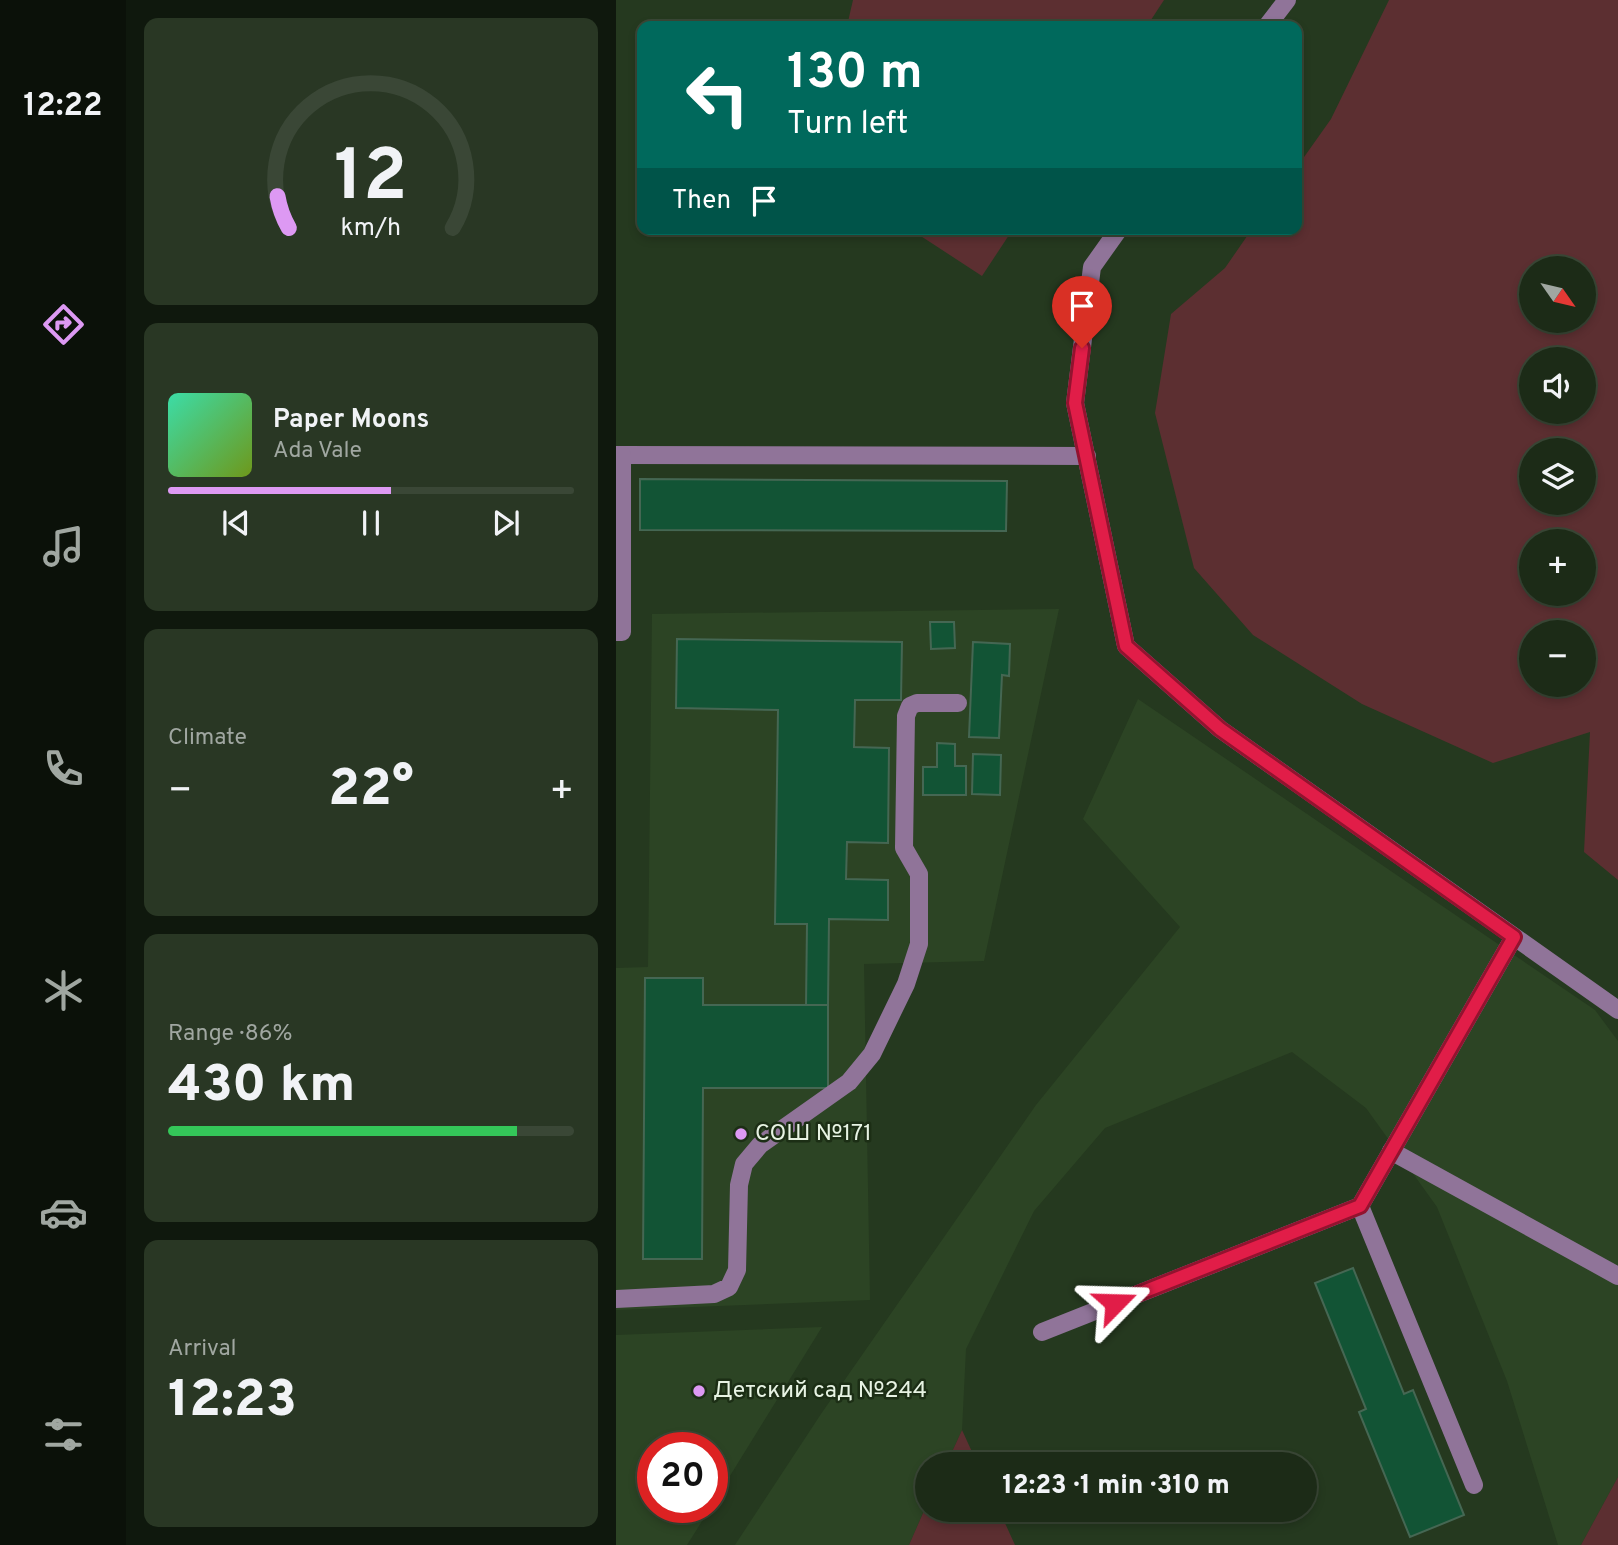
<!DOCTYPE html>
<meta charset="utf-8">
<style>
body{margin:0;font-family:Overpass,sans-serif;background:#293724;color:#f1f3f6;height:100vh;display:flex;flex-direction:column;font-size:26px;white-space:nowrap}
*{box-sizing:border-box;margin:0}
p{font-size:23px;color:#a0a7a1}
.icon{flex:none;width:38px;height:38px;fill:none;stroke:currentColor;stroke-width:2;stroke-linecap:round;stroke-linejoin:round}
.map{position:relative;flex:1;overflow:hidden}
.drawer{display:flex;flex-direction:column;gap:18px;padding:18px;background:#0f180d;width:490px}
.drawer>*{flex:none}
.guide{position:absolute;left:21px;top:21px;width:665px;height:214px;border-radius:14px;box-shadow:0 4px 10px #0003,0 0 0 2px #3a4736;background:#00695c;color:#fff;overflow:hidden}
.needle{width:46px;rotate:124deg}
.controls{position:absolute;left:903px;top:256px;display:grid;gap:14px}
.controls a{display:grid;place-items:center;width:77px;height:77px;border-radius:50%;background:#1c2b17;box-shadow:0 4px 10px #0003,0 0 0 2px #3a4736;font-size:35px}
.speed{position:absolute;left:21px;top:1432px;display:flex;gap:14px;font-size:35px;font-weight:700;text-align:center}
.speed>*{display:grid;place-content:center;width:91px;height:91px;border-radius:50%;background:#1c2b17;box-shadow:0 4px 10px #0003,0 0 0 2px #3a4736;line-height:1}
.speed .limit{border:10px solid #d22;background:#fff;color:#111}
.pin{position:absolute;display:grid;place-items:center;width:60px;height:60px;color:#fff;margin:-72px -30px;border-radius:50% 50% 50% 0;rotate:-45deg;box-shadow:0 0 7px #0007}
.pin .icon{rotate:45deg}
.me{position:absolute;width:77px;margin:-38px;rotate:68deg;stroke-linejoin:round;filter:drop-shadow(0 0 5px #0008)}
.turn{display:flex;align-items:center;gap:24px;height:147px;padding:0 35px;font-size:32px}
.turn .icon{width:91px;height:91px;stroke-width:2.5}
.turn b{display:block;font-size:49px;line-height:60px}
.then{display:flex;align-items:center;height:66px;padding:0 35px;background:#0003;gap:14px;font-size:26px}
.big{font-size:52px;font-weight:800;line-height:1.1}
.drawer .widget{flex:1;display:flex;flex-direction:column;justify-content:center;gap:10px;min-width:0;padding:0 24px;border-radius:14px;background:#293724}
.drawer .dial{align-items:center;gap:0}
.dial svg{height:182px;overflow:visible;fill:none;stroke:#3a4736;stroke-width:7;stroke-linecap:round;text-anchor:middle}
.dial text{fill:#f1f3f6;stroke:none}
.song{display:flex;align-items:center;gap:21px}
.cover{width:84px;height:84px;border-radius:10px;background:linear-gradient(135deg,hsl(160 70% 55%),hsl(80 70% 35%))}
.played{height:7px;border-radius:4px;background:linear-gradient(90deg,#dd99f3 55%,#3a4736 55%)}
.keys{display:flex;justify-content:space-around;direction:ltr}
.heat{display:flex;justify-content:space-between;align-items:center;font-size:38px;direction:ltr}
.charge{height:10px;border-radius:5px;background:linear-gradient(90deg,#34c759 86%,#3a4736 0)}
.trip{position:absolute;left:299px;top:1452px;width:402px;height:70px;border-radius:35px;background:#1c2b17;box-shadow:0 4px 10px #0003,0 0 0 2px #3a4736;font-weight:800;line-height:70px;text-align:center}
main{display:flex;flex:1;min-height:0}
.dock{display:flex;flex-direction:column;width:126px;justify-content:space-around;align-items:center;background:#0b1109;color:#a0a7a1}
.dock .icon{width:49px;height:49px}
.dock .active{color:#dd99f3}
.dock b{font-size:32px;color:#f1f3f6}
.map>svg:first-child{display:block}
.built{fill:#2c4424}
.green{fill:#5c2f31;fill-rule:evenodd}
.building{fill:#125435;stroke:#456753;stroke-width:2}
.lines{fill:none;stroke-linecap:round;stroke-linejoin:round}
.minor{stroke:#907499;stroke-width:18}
.route-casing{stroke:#92132f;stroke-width:18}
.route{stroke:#e11d48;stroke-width:12}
.poi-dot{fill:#dd99f3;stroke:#1c2e15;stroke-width:2.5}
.labels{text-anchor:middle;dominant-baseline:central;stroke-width:5;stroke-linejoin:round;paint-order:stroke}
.poi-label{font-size:23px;fill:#e7f3e3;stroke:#1c2e15;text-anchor:start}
</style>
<main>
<nav class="dock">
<b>12:22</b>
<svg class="icon active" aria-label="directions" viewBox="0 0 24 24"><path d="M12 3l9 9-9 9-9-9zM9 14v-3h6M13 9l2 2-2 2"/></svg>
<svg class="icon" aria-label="music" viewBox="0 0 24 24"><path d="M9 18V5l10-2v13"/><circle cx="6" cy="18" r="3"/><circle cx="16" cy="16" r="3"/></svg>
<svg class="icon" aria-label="phone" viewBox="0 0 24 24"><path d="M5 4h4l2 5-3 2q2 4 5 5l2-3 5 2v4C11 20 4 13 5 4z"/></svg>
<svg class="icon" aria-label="climate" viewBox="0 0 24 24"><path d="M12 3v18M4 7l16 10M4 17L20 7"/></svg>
<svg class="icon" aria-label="car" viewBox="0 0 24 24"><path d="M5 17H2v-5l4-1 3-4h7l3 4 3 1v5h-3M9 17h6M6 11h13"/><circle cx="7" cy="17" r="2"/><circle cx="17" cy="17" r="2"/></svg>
<svg class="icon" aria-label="filters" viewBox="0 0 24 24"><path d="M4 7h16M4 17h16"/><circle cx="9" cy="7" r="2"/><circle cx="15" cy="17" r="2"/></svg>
</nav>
<section class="drawer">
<div class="widget dial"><svg viewBox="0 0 100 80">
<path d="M14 69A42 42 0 1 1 86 69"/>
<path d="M14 69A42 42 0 0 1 9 55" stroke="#dd99f3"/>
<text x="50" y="56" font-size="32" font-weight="700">12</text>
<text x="50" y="72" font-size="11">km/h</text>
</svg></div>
<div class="widget">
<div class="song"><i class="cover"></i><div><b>Paper Moons</b><p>Ada Vale</p></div></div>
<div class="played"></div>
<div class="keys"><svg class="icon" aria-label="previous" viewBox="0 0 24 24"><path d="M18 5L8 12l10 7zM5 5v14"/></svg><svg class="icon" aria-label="pause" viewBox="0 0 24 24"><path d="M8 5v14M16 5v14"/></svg><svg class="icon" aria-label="next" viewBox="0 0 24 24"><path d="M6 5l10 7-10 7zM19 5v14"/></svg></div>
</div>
<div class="widget"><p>Climate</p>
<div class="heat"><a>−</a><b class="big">22°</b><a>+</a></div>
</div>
<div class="widget"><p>Range · 86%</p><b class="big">430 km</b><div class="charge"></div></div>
<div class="widget"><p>Arrival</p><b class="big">12:23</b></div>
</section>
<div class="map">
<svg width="1002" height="1545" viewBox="0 0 1002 1545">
<rect width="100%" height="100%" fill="#25391f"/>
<!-- built -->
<g class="built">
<polygon points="443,609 368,961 248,964 254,1300 0,1310 0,968 32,967 36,614"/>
<polygon points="522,699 979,1010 1002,1041 1002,1477 965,1545 942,1545 891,1381 821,1207 750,1108 676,1052 489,1128 418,1211 350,1349 346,1430 330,1465 312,1465 311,1504 293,1545 119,1545 205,1414 420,1105 564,927 467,819"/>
<polygon points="206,1327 96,1505 96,1447 37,1447 37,1507 95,1507 71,1545 0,1545 0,1335"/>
</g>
<!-- green -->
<g class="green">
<polygon points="237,0 548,0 531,26 231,26"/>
<path d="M773,0H1002V880L968,852L974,732L877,763L746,704L637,635L578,568L539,413L555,314L609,268L636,229H681V167L715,119ZM915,268H968V320H915ZM915,359H968V411H915ZM915,450H968V502H915ZM915,541H968V593H915ZM915,632H968V684H915Z"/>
<polygon points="294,229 397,229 366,276"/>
<polygon points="346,1430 362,1465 330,1465"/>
<polygon points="1002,1477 1002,1545 965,1545"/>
<polygon points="311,1504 312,1510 383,1510 399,1545 293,1545"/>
</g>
<!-- building -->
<g class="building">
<polygon points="24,479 391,481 390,531 24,530"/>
<polygon points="314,622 338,622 339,648 315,649"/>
<polygon points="61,639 286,642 285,700 239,700 238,747 273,748 272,843 231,842 230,879 272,880 272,920 213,919 212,1005 190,1006 191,924 159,924 162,710 60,708"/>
<polygon points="357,642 394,644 393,676 386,675 383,738 353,737"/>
<polygon points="321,743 339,744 339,766 350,766 350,795 307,795 307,767 321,767"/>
<polygon points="357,754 385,755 384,795 356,794"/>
<polygon points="29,978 87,978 87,1005 212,1005 212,1088 87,1088 86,1259 27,1259"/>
<polygon points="737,1268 788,1394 797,1390 848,1515 794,1537 743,1412 750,1409 699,1283"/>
</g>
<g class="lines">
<!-- minor -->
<g class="minor">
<polyline points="651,26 671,0"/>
<polyline points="503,229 476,267 459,403 510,646 604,729 1002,1010"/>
<polyline points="0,455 471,456"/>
<polyline points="0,632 6,632 6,455"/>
<polyline points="775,1151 1002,1276"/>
<polyline points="744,1206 858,1485"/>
<polyline points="0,1299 98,1294 113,1287 121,1270 123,1185 128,1164 144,1145 233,1082 256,1054 290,984 303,944 303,874 288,848 290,716 294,706 301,703 342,703"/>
<polyline points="426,1332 744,1206 898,937"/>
</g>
</g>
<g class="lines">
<defs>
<polyline id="route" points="466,348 459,403 510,646 604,729 898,937 744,1206 499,1303"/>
</defs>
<!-- route casing -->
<use href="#route" class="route-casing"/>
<!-- route -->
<use href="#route" class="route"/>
</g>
<!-- markers -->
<g class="poi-dot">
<circle cx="125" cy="1134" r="7"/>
<circle cx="83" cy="1391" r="7"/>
</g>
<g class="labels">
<!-- poi labels -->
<g class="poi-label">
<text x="139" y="1134">СОШ №171</text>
<text x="97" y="1391">Детский сад №244</text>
</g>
</g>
</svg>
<div class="controls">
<a><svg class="needle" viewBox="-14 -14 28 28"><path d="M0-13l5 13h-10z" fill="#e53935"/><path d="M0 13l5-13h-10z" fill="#a0a7a1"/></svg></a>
<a><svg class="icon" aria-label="sound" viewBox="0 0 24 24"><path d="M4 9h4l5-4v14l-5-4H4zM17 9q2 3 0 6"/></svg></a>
<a><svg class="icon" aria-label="layers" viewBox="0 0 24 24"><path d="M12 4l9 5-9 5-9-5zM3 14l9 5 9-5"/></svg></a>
<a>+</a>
<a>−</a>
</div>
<div class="speed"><div class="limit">20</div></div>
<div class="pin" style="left:466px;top:348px;background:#d93025"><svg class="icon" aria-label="arrive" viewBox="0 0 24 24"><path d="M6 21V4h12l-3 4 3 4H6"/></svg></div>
<svg class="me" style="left:499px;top:1303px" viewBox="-20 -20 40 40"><path d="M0-17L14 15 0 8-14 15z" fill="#e11d48" stroke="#fff" stroke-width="4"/></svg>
<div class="trip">12:23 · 1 min · 310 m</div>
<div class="guide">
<div class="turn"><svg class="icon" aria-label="left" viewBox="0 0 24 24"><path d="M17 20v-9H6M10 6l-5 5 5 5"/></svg><div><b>130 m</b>Turn left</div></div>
<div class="then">Then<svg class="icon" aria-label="arrive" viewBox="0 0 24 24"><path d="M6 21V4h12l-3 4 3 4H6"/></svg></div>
</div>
</div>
</main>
